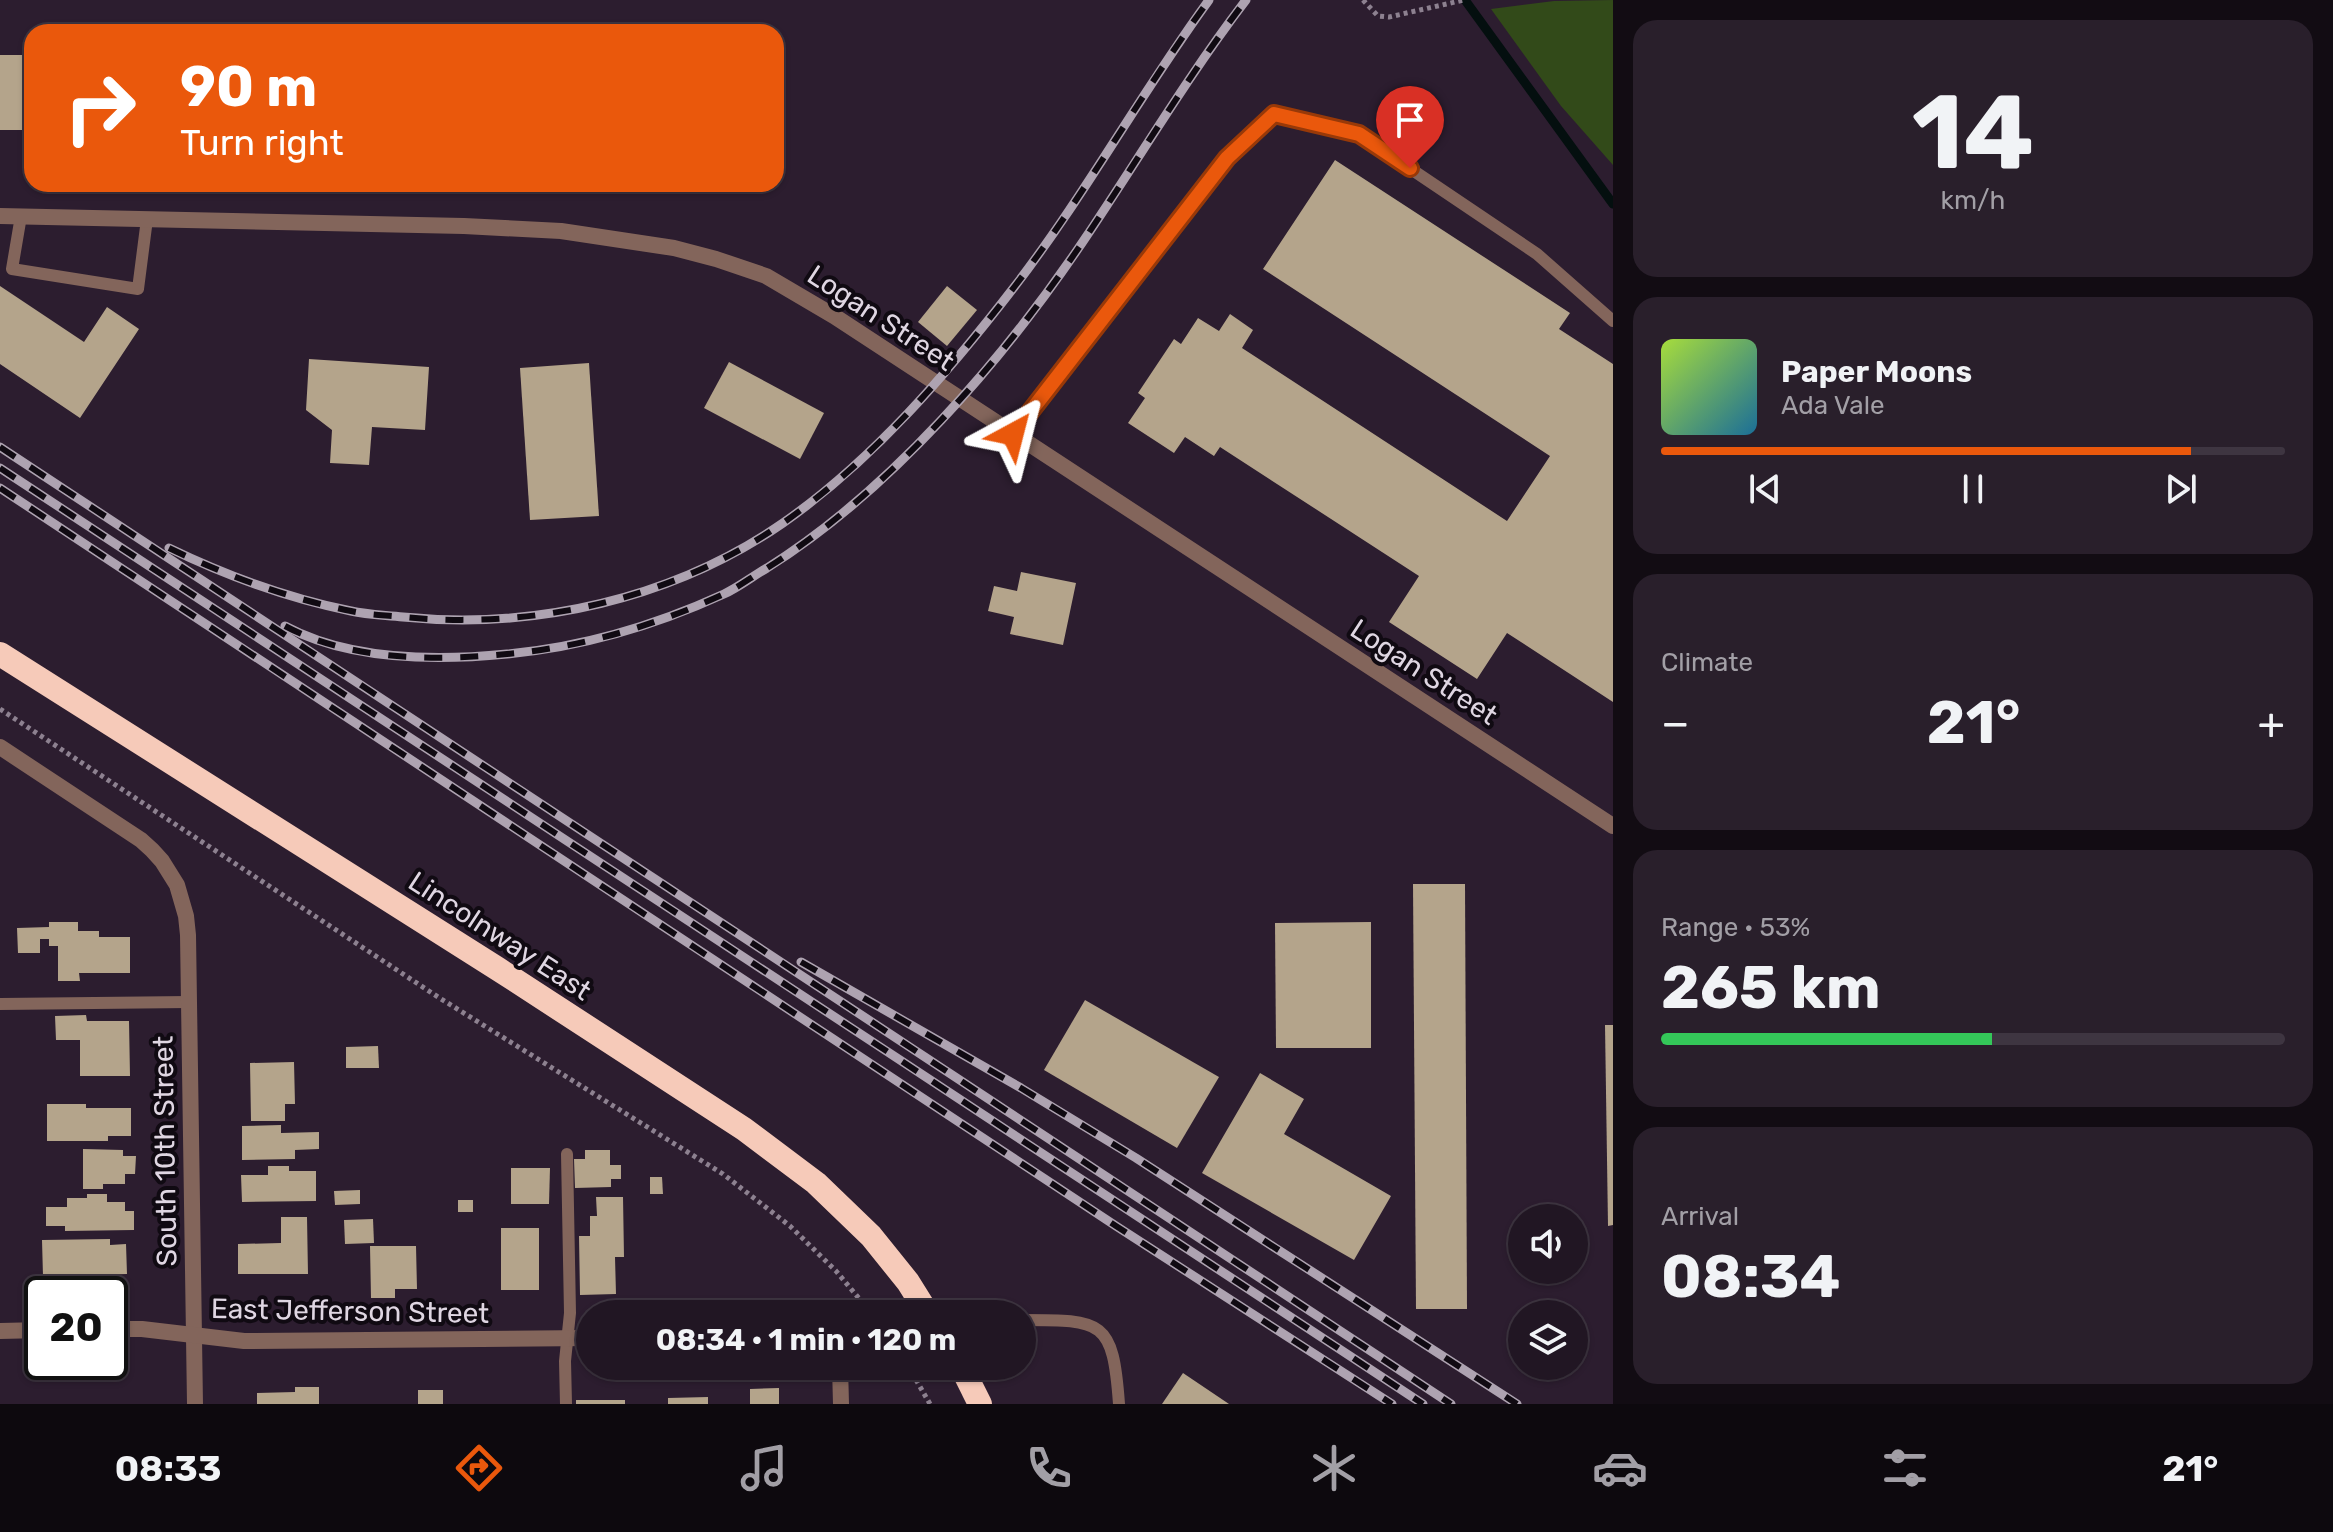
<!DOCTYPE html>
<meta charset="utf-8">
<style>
body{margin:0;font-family:Rubik,sans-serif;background:#291f2b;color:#f1f3f6;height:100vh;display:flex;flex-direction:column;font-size:30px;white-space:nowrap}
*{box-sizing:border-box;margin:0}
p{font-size:26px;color:#a29fa6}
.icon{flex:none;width:44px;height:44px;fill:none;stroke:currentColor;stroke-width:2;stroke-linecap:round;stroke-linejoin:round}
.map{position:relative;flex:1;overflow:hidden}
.details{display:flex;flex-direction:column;gap:20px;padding:20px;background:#120c13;width:720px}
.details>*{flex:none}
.guide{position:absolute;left:24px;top:24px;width:760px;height:168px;border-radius:24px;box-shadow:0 2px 6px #0004,0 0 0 2px #3e3541;background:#ea580c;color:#fff;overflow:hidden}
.buttons{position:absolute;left:1508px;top:1204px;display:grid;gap:16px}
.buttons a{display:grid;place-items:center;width:80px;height:80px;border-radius:50%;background:#211623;box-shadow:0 2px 6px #0004,0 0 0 2px #3e3541;font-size:40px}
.speed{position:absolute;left:24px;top:1276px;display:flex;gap:16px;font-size:40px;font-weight:700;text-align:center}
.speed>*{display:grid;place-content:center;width:104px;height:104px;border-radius:50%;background:#211623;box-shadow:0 2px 6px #0004,0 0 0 2px #3e3541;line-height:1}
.speed .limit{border:4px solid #111;border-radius:12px;background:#fff;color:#111}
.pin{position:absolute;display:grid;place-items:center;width:68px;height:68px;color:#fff;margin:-82px -34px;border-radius:50% 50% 50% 0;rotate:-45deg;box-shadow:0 0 8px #0007}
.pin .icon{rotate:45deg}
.me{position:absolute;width:88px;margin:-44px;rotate:38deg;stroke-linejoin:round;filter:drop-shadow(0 0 6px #0008)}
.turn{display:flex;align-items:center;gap:28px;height:168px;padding:0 24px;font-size:36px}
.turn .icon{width:104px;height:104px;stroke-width:2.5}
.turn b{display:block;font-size:56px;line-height:68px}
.big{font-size:60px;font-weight:700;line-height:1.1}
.details .tile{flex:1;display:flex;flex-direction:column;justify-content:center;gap:12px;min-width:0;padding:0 28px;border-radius:24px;background:#291f2b}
.details .dial{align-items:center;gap:0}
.dial b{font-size:104px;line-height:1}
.song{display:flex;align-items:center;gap:24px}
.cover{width:96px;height:96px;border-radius:12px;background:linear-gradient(135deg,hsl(80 70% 55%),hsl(200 70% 35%))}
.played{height:8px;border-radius:4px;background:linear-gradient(90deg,#ea580c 85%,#3e3541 85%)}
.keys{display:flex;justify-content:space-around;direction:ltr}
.heat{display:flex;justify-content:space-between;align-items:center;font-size:44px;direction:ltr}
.charge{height:12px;border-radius:6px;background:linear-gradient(90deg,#34c759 53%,#3e3541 0)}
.trip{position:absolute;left:576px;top:1300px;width:460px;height:80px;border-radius:40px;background:#211623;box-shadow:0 2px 6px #0004,0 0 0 2px #3e3541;font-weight:700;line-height:80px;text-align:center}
.dock{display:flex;height:128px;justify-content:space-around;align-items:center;background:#0d090e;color:#a29fa6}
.dock .icon{width:56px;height:56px}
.dock .active{color:#ea580c}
.dock b{font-size:36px;color:#f1f3f6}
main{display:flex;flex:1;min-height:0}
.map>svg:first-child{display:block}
.green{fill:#324a19}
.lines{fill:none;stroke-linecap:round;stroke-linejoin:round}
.stream{stroke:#040f0f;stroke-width:9}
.building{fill:#b4a48b}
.path{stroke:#8d8190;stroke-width:5;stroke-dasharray:4 4;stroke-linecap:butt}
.lane{stroke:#83655b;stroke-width:12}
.street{stroke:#83655b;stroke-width:16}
.highway{stroke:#f6cab9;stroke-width:24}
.rail-casing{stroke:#aea3b1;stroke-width:9}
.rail{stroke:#100a12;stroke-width:6;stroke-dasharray:18;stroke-linecap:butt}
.route-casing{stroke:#983908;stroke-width:20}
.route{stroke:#ea580c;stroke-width:14}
.labels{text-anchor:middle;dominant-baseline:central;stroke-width:8;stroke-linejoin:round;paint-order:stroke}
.street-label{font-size:28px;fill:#dfd6e2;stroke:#100a12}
</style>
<main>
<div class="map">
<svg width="1613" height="1404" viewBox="0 0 1613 1404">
<rect width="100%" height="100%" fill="#2c1d2f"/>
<!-- green -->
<polygon class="green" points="1613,0 1613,165 1561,106 1491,9 1554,1"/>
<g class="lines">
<!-- stream -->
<polyline class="stream" points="1465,0 1613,204"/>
</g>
<!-- building -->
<g class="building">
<rect x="0" y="55" width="32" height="75"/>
<polygon points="1335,160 1570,313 1559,329 1613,364 1613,702 1507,633 1477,679 1389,622 1419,576 1220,447 1214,456 1185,437 1174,453 1128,423 1145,398 1138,393 1174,339 1181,344 1198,318 1219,331 1230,314 1253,330 1242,348 1507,521 1550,456 1263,269"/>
<polygon points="0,286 84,342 107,307 139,329 80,418 0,364"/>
<polygon points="947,286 977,310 947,346 918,322"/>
<polygon points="309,359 429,367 425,430 372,427 369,465 330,463 332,430 306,410"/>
<polygon points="729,362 824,413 800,459 704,408"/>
<polygon points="589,363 599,516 530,520 520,368"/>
<polygon points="1021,572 1076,583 1063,645 1010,634 1014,617 988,611 994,586 1017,591"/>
<polygon points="1413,884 1465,884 1467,1309 1416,1309"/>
<polygon points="49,922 78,922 78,931 99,931 99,937 130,937 130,973 79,973 80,981 58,981 58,946 49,946 49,939 40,939 40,953 18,953 17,928 49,927"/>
<polygon points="1371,922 1371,1048 1276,1048 1275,923"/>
<polygon points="1085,1000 1219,1077 1177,1148 1044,1070"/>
<polygon points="86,1015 87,1021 129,1021 130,1076 80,1076 80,1040 56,1040 55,1016"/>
<polygon points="1605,1025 1613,1025 1613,1225 1608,1226"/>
<polygon points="378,1046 379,1068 346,1068 346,1047"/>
<polygon points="294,1062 295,1104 285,1104 285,1121 251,1121 250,1063"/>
<polygon points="1260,1073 1304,1099 1284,1134 1391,1196 1354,1260 1202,1173"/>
<polygon points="47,1104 86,1104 86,1108 131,1108 131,1136 108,1136 108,1141 47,1141"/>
<polygon points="281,1125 281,1133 319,1132 319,1149 295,1150 295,1159 242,1160 242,1126"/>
<polygon points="83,1149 123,1150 123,1156 136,1156 135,1174 125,1174 125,1184 103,1184 103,1189 83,1189"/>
<polygon points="585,1150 610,1150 610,1165 621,1165 621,1179 611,1179 611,1187 575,1188 574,1159 585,1159"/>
<polygon points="268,1166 289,1166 289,1171 316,1171 316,1201 242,1202 241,1175 268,1175"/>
<polygon points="511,1168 550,1168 549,1204 511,1204"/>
<polygon points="650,1177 662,1177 663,1194 650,1194"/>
<polygon points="360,1190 360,1204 335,1205 334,1191"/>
<polygon points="87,1194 107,1194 107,1202 125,1202 125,1211 134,1211 134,1230 65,1231 65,1226 46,1226 46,1207 67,1207 67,1198 87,1198"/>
<polygon points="596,1197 623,1197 624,1257 615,1257 616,1294 580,1295 579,1236 590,1236 590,1216 597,1216"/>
<rect x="458" y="1200" width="15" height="12"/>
<polygon points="281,1217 307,1217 308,1274 238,1274 238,1244 281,1243"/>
<polygon points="373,1219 374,1243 345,1244 344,1220"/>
<rect x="501" y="1228" width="38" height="62"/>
<polygon points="110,1239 110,1245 126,1244 127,1274 43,1276 42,1240"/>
<polygon points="370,1246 416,1246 417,1289 395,1289 395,1298 371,1298"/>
<polygon points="1183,1373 1229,1404 1162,1404"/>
<polygon points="295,1387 319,1387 319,1404 257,1404 257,1393 295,1392"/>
<polygon points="779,1388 779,1404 750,1404 750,1389"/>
<rect x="418" y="1390" width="25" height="14"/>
<polygon points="708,1397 708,1404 668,1404 668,1398"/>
<rect x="576" y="1400" width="49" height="4"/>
</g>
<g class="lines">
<!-- path -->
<g class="path">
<polyline points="1363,0 1378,16 1389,17 1464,0"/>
<polyline points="0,709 438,997 723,1174 790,1226 836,1271 872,1314"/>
<polyline points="908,1366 930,1404"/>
</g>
<!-- lane -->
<g class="lane">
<polyline points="21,216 12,269 138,289 147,219"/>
<polyline points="1013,434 1227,158 1274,114 1359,134 1537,254 1613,321"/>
<polyline points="0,1004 189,1002"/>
<path d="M1022,1320C1103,1320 1113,1320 1119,1404"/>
<polyline points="566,1404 565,1361 570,1313 567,1154"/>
</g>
<!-- street -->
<g class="street">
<polyline points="0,216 464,226 561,231 674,248 716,259 766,276 834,316 1613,826"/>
<polyline points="0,747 141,840 152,850 162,861 177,885 186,916 188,935 195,1404"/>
<polyline points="110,1329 142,1329 244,1341 590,1338"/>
<polyline points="0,1331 42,1330"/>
<polyline points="840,1366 841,1404"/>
</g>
<!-- highway -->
<g class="highway">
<polyline points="0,654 498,969 744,1129 816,1183 871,1236 908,1282 928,1314"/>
<polyline points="961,1366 980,1404"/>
</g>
<defs>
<g id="rail">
<polyline points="0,447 1451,1404"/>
<polyline points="0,468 1423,1404"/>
<polyline points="0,488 1116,1226 1392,1404"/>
<path d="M169,548C227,576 287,598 351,611C368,615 386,615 403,617C535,630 673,599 783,523C873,460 948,373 1015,286C1085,195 1141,93 1209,0"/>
<path d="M285,626C350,661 436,661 507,654C583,647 654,626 724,594C739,587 753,576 767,568C890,491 1003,360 1084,240C1138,160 1187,77 1246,0"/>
<polyline points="801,962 1021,1088 1136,1158 1517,1404"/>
</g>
</defs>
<!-- rail casing -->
<use href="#rail" class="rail-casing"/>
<!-- rail -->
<use href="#rail" class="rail"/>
</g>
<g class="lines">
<defs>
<polyline id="route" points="1013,434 1227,158 1274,114 1359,134 1410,168"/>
</defs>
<!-- route casing -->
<use href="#route" class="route-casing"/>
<!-- route -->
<use href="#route" class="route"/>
</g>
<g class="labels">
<!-- street labels -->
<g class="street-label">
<text transform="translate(881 318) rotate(33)">Logan Street</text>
<text transform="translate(1424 672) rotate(33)">Logan Street</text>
<text transform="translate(500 936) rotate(33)">Lincolnway East</text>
<text transform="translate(165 1151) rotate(-91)">South 10th Street</text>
<text transform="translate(350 1311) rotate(1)">East Jefferson Street</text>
</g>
</g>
</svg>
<div class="buttons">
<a><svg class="icon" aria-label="sound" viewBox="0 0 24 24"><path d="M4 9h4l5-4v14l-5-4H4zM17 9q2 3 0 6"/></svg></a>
<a><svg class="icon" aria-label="layers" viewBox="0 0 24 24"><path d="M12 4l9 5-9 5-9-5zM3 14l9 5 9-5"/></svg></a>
</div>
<div class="speed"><div class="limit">20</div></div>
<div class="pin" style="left:1410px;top:168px;background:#d93025"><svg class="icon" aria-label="arrive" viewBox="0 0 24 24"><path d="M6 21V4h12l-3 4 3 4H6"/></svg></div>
<svg class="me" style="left:1013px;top:434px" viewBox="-20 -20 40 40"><path d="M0-17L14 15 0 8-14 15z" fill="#ea580c" stroke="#fff" stroke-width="4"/></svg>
<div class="trip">08:34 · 1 min · 120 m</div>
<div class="guide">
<div class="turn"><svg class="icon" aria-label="right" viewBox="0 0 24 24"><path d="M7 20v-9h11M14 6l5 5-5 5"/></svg><div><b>90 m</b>Turn right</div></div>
</div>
</div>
<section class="details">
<div class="tile dial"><b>14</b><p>km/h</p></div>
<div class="tile">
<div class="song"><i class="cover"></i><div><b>Paper Moons</b><p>Ada Vale</p></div></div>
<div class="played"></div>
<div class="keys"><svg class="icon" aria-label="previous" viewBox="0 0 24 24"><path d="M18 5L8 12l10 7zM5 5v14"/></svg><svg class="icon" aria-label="pause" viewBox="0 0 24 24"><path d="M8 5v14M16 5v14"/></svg><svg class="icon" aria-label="next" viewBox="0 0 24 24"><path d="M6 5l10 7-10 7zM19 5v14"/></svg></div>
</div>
<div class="tile"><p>Climate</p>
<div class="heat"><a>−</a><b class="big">21°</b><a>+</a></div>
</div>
<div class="tile"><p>Range · 53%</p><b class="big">265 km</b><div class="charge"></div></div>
<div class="tile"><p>Arrival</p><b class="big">08:34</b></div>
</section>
</main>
<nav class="dock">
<b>08:33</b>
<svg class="icon active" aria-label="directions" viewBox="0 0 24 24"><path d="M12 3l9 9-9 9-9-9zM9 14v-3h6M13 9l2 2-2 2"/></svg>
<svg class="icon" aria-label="music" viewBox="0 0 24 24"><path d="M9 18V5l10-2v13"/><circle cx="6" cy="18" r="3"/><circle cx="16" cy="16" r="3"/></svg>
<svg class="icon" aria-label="phone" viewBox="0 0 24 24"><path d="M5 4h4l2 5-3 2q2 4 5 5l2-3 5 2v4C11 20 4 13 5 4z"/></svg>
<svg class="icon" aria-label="climate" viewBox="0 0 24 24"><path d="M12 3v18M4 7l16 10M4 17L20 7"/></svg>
<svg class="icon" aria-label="car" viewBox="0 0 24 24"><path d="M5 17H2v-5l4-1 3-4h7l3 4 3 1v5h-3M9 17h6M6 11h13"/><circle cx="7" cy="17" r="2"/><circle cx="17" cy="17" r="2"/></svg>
<svg class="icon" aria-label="filters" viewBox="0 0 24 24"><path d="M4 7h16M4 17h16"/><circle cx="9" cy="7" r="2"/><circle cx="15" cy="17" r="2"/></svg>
<b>21°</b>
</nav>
